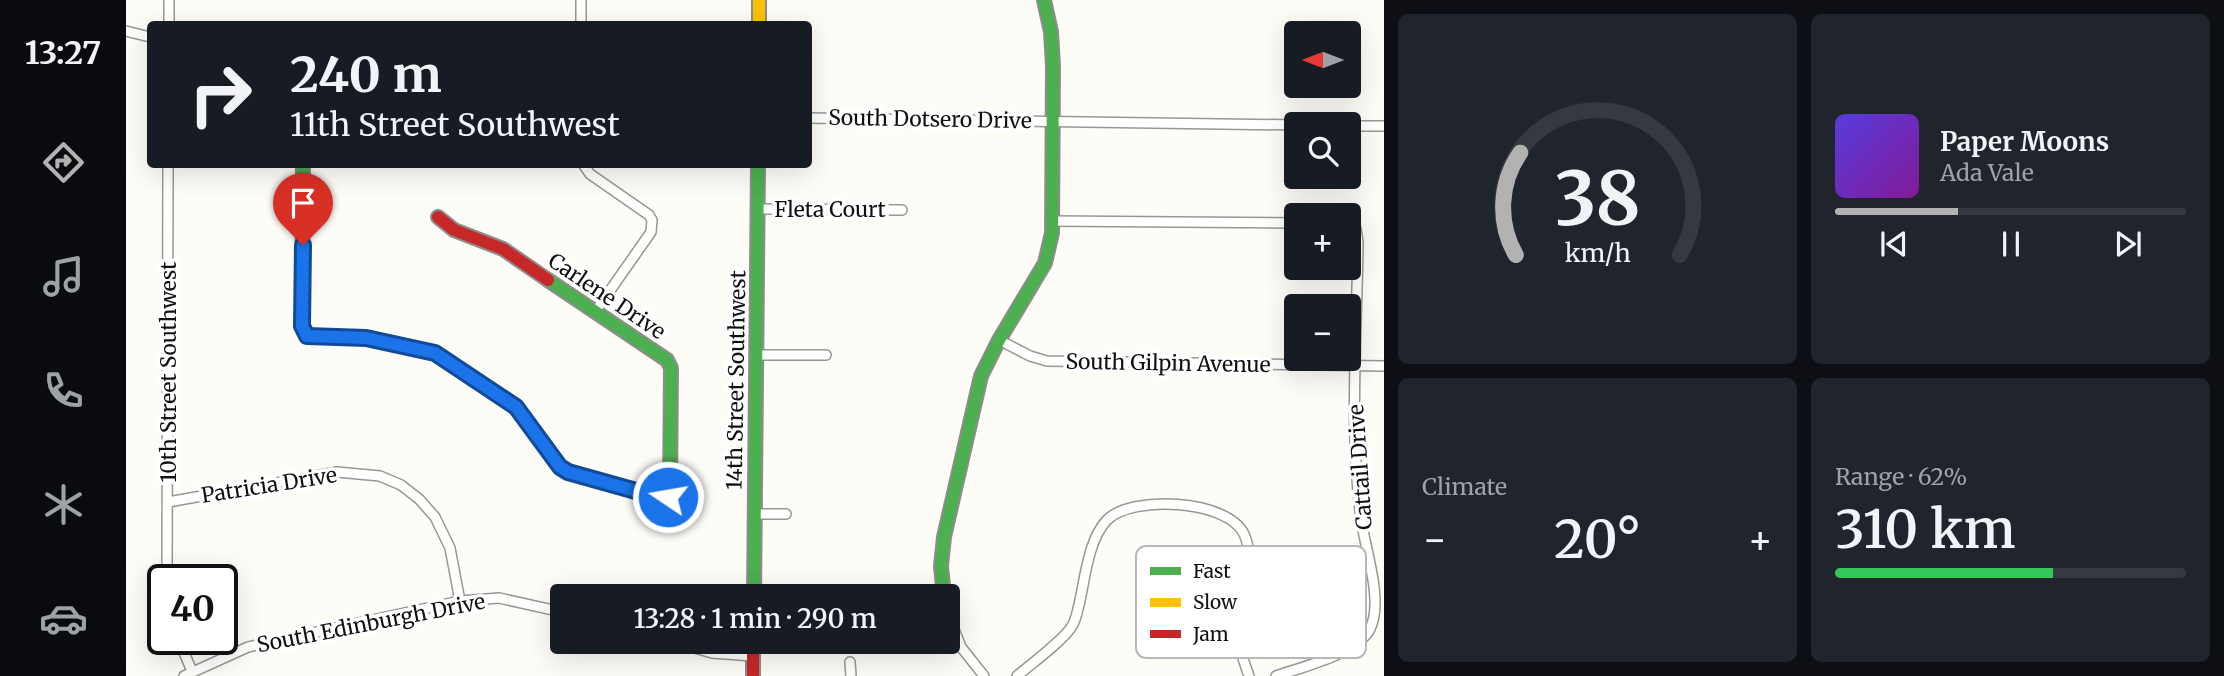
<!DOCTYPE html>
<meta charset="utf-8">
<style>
body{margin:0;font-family:Merriweather,serif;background:#20242c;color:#f1f3f6;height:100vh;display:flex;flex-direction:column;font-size:26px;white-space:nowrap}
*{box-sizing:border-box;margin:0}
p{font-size:23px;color:#9ea1a6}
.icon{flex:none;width:38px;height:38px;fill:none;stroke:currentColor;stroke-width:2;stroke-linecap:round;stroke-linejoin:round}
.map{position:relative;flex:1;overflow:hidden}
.side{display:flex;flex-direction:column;gap:14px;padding:14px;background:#0d0f14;width:840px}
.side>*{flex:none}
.top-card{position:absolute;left:21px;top:21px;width:665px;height:147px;border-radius:7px;box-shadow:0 7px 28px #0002;background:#171b24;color:#f1f3f6;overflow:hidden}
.needle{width:46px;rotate:270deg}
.tools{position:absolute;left:1158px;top:21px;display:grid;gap:14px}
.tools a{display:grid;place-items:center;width:77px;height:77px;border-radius:7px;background:#171b24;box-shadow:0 7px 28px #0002;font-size:35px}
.speed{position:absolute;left:21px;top:564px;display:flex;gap:14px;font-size:35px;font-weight:700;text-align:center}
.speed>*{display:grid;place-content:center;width:91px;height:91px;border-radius:50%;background:#171b24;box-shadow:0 7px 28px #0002;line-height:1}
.speed .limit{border:4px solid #111;border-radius:10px;background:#fff;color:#111}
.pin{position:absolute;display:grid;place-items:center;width:60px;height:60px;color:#fff;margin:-72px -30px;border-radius:50% 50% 50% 0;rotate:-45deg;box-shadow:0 0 7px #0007}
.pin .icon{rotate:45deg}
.me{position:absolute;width:77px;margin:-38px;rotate:282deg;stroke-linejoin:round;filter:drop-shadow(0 0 5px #0008)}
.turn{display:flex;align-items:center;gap:24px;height:147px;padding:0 28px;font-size:32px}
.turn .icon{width:91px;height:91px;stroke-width:2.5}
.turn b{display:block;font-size:49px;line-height:60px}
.big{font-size:52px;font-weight:600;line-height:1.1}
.side .card{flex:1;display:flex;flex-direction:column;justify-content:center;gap:10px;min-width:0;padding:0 24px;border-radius:10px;background:#20242c}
.side .dial{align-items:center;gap:0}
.dial svg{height:182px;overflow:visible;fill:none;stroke:#363941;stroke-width:7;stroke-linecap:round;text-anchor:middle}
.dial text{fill:#f1f3f6;stroke:none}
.song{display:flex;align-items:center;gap:21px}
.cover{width:84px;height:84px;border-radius:10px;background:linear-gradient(135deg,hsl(250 70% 55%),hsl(290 70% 35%))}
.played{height:7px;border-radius:4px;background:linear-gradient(90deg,#b2b2b3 35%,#363941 35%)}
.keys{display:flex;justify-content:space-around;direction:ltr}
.heat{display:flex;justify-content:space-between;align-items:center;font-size:38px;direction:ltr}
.charge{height:10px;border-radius:5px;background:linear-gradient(90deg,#34c759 62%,#363941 0)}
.side .tiles{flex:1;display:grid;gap:14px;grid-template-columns:repeat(2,1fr)}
.trip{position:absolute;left:424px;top:584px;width:410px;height:70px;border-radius:7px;background:#171b24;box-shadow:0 7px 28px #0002;font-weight:600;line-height:70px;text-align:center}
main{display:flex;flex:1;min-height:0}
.tabs{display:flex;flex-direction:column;width:126px;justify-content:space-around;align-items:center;background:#090b0e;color:#9ea1a6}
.tabs .icon{width:49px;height:49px}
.tabs .active{color:#b2b2b3}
.tabs b{font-size:32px;color:#f1f3f6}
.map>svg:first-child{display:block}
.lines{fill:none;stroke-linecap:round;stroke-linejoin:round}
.street-casing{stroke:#979795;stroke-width:12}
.fast-casing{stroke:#8e8d8b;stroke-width:16}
.slow-casing{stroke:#8e8d8b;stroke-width:16}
.jam-casing{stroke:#8e8d8b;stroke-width:16}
.street{stroke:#fffffe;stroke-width:9}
.fast{stroke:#4caf50;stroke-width:12}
.slow{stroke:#ffc107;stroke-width:12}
.jam{stroke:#c62828;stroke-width:12}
.route-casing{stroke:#114b97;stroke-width:18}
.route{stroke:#1a73e8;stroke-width:12}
.labels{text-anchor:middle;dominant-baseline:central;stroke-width:7;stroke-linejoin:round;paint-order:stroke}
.street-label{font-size:21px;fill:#111;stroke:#fff}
.key{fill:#fff;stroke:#b8b8b8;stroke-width:2}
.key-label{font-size:19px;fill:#111}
</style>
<main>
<nav class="tabs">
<b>13:27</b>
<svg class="icon active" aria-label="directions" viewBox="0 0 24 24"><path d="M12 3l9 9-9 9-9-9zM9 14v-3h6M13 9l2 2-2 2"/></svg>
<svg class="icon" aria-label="music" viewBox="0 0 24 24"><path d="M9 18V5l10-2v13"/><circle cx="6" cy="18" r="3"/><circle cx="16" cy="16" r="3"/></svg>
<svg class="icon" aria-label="phone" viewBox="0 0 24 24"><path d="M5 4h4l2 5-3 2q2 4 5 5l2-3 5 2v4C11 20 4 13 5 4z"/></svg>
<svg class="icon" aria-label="climate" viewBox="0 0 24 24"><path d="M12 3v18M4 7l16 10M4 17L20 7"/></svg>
<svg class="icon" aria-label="car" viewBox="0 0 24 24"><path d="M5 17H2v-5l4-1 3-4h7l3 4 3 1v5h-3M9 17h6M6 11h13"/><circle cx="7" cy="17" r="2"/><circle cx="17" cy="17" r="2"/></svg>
</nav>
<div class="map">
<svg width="1258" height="676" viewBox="0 0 1258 676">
<rect width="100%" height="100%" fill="#fdfcf7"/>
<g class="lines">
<defs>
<g id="street">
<polyline points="43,24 43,0"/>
<polyline points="455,24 455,0"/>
<polyline points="0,31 24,37"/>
<polyline points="682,118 1171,125"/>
<polyline points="1223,126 1258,126"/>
<polyline points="457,164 464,174 523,215 526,220 525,232 469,312"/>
<polyline points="631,209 776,210"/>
<polyline points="926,221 1171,223"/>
<polyline points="873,340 904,356 921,361 1258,366"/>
<polyline points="629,355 700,355"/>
<polyline points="42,502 211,472 254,476 275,485 293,499 309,517 324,548 334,601"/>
<polyline points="628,514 660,514"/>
<polyline points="41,579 42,164"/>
<polyline points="821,612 835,647 858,676"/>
<polyline points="52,639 66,671"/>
<polyline points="548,642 586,653 627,656"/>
<polyline points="724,662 725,676"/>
<polyline points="58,676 122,647 334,601 373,598 436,612"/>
<path d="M891,676C905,664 938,640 946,626C950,620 951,612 953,605C959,579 962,540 981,520C1005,495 1101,499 1118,534C1133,566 1111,606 1113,640C1114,653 1119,664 1123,676"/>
<path d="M1150,676C1176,667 1231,654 1244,629C1258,601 1239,549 1235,519C1223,429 1231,332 1232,242L1230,229L1223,224"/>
</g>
<g id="fast">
<polyline points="177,164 176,326 181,336 240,338 309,353 390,406 434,467 442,472 535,498 542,497 544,491 545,368 541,360 422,280"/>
<polyline points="628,597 632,164"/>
<polyline points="818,597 815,566 818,537 855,376 873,340 919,263 926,233 927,66 925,32 918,0"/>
</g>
<polyline id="slow" points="633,0 633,24"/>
<g id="jam">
<polyline points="312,217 328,230 377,249 422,280"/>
<polyline points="627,642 627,676"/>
</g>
</defs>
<!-- street casing -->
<use href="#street" class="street-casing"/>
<!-- fast casing -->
<use href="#fast" class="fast-casing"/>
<!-- slow casing -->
<use href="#slow" class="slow-casing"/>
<!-- jam casing -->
<use href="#jam" class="jam-casing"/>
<!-- street -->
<use href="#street" class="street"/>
<!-- fast -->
<use href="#fast" class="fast"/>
<!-- slow -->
<use href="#slow" class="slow"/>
<!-- jam -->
<use href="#jam" class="jam"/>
</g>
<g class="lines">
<defs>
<polyline id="route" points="177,245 176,326 181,336 240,338 309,353 390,407 434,467 442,472 535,498 542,497"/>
</defs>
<!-- route casing -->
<use href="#route" class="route-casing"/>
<!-- route -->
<use href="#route" class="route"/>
</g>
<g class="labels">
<!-- street labels -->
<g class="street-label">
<text transform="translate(804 119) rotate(1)">South Dotsero Drive</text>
<text x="704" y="209">Fleta Court</text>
<text transform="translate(481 296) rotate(34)">Carlene Drive</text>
<text transform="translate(1042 363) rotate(1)">South Gilpin Avenue</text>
<text transform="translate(42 372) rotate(-90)">10th Street Southwest</text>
<text transform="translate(610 380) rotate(-89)">14th Street Southwest</text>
<text transform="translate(1234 467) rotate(-94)">Cattail Drive</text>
<text transform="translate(143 485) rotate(-9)">Patricia Drive</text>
<text transform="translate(245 623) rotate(-11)">South Edinburgh Drive</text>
</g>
</g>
<!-- legend -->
<rect x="1010" y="546" width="230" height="112" rx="10" class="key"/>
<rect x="1024" y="567" width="31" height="8" fill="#4caf50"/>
<rect x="1024" y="598" width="31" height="9" fill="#ffc107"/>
<rect x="1024" y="630" width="31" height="8" fill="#c62828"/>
<g class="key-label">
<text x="1067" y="578">Fast</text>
<text x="1067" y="609">Slow</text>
<text x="1067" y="641">Jam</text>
</g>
</svg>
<div class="tools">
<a><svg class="needle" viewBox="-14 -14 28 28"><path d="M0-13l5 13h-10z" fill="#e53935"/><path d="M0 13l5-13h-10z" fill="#9ea1a6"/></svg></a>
<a><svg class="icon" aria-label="search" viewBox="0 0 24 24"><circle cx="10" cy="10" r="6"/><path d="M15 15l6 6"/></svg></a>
<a>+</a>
<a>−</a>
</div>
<div class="speed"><div class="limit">40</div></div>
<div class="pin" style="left:177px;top:245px;background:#d93025"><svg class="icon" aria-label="arrive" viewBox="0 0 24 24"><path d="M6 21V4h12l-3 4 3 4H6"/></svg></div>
<svg class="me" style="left:542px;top:497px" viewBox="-20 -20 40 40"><circle r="17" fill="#1a73e8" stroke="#fff" stroke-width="3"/><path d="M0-11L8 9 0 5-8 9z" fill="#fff"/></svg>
<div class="trip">13:28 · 1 min · 290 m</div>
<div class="top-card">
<div class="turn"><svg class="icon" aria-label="right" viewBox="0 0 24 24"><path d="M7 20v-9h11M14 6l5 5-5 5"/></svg><div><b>240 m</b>11th Street Southwest</div></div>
</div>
</div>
<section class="side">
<div class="tiles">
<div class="card dial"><svg viewBox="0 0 100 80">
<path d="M14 69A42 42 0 1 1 86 69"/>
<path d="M14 69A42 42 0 0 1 16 24" stroke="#b2b2b3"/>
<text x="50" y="56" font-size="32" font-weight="700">38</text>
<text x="50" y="72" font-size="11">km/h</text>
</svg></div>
<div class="card">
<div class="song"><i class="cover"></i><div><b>Paper Moons</b><p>Ada Vale</p></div></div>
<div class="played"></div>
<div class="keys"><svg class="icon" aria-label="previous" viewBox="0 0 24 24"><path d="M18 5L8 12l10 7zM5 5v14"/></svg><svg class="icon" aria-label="pause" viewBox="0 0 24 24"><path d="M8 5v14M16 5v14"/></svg><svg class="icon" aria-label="next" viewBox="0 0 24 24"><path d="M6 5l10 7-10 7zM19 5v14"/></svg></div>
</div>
<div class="card"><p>Climate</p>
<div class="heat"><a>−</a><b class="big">20°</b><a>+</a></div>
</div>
<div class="card"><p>Range · 62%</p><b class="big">310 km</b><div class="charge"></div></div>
</div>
</section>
</main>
